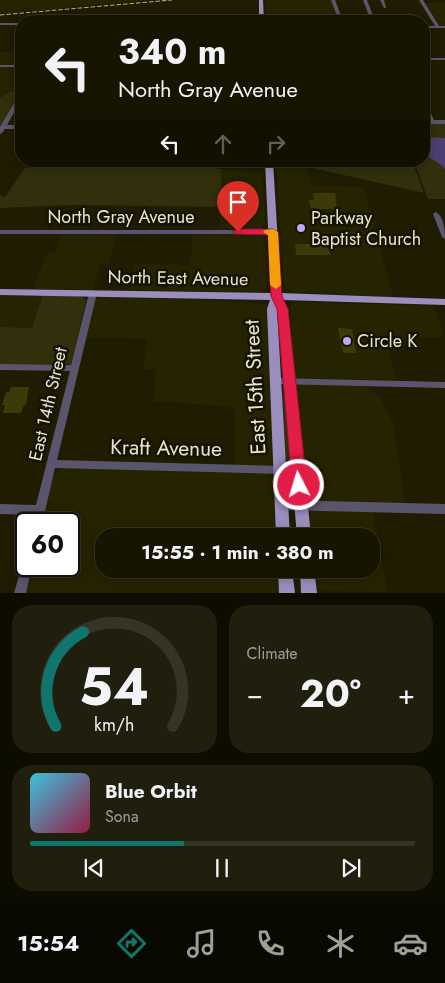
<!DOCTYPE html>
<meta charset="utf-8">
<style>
body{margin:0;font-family:Jost,sans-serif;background:#201e0c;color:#f1f3f6;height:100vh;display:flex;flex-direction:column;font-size:19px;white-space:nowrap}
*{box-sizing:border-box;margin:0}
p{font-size:16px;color:#9e9f99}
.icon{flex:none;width:28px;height:28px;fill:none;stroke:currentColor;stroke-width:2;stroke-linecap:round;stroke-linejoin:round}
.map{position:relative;height:593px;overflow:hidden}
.drawer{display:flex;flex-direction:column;gap:12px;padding:12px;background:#0d0c01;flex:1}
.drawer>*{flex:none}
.guide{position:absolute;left:15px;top:15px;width:415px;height:152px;border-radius:20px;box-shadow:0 2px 12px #0003,0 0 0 1px #363424;background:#171502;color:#f1f3f6;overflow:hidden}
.speed{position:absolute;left:15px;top:512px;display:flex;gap:10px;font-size:25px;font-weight:700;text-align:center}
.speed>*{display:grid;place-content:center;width:65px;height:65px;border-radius:50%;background:#171502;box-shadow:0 2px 12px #0003,0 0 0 1px #363424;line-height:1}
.speed .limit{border:2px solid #111;border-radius:8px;background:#fff;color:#111}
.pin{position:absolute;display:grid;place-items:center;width:42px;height:42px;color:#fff;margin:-51px -21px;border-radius:50% 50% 50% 0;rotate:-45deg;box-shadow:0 0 5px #0007}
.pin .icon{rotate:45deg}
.me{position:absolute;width:55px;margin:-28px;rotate:355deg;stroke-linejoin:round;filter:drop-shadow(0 0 4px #0008)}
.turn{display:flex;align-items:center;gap:18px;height:105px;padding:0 20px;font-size:22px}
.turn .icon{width:65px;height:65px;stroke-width:2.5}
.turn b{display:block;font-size:35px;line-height:42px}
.lanes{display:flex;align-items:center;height:48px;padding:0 20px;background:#0003;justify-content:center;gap:25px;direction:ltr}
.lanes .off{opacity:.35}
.big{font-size:38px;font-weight:700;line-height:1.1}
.drawer .tile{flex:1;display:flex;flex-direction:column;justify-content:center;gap:8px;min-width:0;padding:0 18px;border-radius:20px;background:#201e0c}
.drawer .dial{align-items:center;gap:0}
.dial svg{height:130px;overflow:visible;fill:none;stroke:#363424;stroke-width:7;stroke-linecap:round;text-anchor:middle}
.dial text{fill:#f1f3f6;stroke:none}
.song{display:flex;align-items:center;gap:15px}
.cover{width:60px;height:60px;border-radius:8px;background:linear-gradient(135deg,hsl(190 70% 55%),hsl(340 70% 35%))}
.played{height:5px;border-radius:2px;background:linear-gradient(90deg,#0f766e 40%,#363424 40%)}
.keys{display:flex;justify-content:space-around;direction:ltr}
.heat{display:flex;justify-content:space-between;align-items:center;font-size:28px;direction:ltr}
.drawer .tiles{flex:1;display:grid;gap:12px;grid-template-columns:1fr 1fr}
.tile:last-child{grid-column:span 2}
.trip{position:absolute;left:95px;top:528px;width:285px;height:50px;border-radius:20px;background:#171502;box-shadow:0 2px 12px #0003,0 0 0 1px #363424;font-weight:700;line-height:50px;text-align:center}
.tabs{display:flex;height:80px;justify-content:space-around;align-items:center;background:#090801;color:#9e9f99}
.tabs .icon{width:35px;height:35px}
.tabs .active{color:#0f766e}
.tabs b{font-size:22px;color:#f1f3f6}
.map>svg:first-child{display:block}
.built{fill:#262300}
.green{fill:#322f0d}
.water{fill:#4e3f72}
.building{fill:#3e3a07}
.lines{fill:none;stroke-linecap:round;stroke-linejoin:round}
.minor{fill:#5a556c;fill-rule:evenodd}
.major{fill:#9a8ebe;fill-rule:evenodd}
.rail{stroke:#b3b29f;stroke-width:1;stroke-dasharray:4.5 2;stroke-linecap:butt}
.route{fill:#e11d48;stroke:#92132f}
.slow{fill:#f59e0b}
.poi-dot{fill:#bda9f5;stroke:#161300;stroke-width:2}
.labels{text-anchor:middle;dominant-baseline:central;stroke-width:5;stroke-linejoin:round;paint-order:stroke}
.street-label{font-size:18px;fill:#e5e4d3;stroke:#161300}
.poi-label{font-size:18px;fill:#e5e4d3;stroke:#161300;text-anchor:start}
.near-street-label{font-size:21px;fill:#e5e4d3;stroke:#161300}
</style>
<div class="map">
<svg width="445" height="593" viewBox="0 0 445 593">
<rect width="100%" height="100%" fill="#1f1c02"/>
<!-- built -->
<g class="built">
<polygon points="0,0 147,0 0,14"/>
<polygon points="265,0 332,0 340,21 267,21"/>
<polygon points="424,3 445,3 445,27 438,25"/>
<polygon points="0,52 21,52 21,60 17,65 0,65"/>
<polygon points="0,67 21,67 21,91 10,91 0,98"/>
<polygon points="276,161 316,161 307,163 311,185 364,187 393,297 294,292 287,289 284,285"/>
<polygon points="221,169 263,173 265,225 262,228 220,230"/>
<polygon points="193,233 258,234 263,236 265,238 267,289 257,292 130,290 135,264 190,265"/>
<polygon points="61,234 116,234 109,264 100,264 93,290 33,289 47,253 54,253"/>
<polygon points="0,295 82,297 85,299 86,303 71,364 0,365"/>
<polygon points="100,297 215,300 266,304 268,308 274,463 269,465 235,465 235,407 153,401 156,369 143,369 147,339 85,338 95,299"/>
<polygon points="298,302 434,306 444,337 416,337 418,347 388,346 396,380 297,378 295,377 290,348 292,337 290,307 293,303"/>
<polygon points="297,384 365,385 381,399 394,426 405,504 310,501 306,497 295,386"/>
<polygon points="65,468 273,474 275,476 278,536 104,536 104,569 280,569 281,593 23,593 30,566 69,566 69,524 40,524 54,473"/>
<polygon points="312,510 373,511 387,592 325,591 316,588 312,569 371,569 371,536 309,536 308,517"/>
</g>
<!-- green -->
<g class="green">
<polygon points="10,91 21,92 0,128 0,98"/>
<polygon points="424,123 445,123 445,199 428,199 414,161 424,161"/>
<polygon points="316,161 412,161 424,193 308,167 307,163"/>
<polygon points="190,166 221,169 221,207 73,205 0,208 0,195 5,197 25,168"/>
<polygon points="43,295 80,296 86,300 71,364 0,365 0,327 32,328"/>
<polygon points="283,389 291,459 288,462 285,456 282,394"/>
</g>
<!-- water -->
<path class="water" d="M424,137L445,138V169C433,155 422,162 424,137Z"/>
<!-- building -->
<g class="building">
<polygon points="313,193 335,193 337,209 311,209 309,200 314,200"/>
<polygon points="319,242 328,242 330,255 296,255 295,244 319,244"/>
<polygon points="338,328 352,329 356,353 343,353"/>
<polygon points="11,387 29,387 26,405 24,405 21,413 3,413 5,405 2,405 6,392 9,392"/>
</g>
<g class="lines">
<!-- minor -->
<g class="minor">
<polygon points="331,0 335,0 343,21 339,21"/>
<polygon points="363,0 367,0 375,21 371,21"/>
<polygon points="380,0 384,0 386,8 384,8"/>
<polygon points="419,0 423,0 439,26 445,26 445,28 424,28 424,26 435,26"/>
<rect x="0" y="23" width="21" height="2"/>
<rect x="424" y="58" width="21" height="2"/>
<rect x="0" y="65" width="21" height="2"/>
<polygon points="19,95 21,95 21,100 7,125 21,125 21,129 5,129 2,133 0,134 0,127"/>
<polygon points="424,104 427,106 434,120 445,120 445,124 424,124 424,120 429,120 424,111"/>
<path d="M436,212C444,217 445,230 445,239L442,237L433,214Z"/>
<polygon points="0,230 273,230 276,232 273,234 0,234"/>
<polygon points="93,290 97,293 57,460 280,466 283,467 285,470 283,473 280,474 55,468 42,524 32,524 34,515 0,514 0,504 36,505 70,371 0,370 0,364 71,365 89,293"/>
<polygon points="276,378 445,382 445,388 276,384 273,383 272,381 273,379"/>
<polygon points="282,500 445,504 445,514 282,510 278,508 277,505 278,502"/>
<polygon points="26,561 26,566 32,566 26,593 14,593 22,566 23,562"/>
</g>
<!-- major -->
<g class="major">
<polygon points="259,0 263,0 264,21 259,21"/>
<polygon points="265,161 273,161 281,293 445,299 445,305 283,300 288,309 311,536 297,536 277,308 290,536 276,536 267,309 270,300 0,295 0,289 271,293"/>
<polygon points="278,569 292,569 295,593 279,593"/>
<polygon points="300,569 314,569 317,593 301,593"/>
</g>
<!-- rail -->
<polyline class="rail" points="0,15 172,0"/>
</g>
<!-- route -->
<polygon class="route" points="238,229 273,229 278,232 282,296 288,309 307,485 305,490 299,492 294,490 292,485 277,309 271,296 268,235 234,234 232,232"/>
<!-- slow -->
<polygon class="slow" points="273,229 278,232 281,285 276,289 270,285 268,235 263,232 265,230"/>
<!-- markers -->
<g class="poi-dot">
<circle cx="301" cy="228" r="5"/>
<circle cx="347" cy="341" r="5"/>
</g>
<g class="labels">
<!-- street labels -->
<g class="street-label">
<text x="121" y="217">North Gray Avenue</text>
<text transform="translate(178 278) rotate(1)">North East Avenue</text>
<text transform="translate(48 404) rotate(-77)">East 14th Street</text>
</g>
<!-- poi labels -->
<g class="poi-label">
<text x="311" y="218">Parkway<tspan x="311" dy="21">Baptist Church</tspan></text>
<text x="357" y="341">Circle K</text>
</g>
<!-- near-street labels -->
<g class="near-street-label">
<text transform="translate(255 387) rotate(-93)">East 15th Street</text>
<text transform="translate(166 448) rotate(1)">Kraft Avenue</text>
</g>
</g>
</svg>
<div class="speed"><div class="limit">60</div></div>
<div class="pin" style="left:238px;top:232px;background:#d93025"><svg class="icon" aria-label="arrive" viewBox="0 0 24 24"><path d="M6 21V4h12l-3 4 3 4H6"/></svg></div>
<svg class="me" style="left:299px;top:485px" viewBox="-20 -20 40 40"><circle r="17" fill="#e11d48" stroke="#fff" stroke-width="3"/><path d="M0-11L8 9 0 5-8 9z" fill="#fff"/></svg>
<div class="trip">15:55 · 1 min · 380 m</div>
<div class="guide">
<div class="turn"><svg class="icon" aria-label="left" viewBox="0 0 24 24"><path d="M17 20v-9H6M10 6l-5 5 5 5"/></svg><div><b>340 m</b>North Gray Avenue</div></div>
<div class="lanes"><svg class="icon" aria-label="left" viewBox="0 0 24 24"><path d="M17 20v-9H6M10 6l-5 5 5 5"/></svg><svg class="icon off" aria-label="ahead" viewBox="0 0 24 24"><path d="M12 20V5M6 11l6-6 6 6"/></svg><svg class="icon off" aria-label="right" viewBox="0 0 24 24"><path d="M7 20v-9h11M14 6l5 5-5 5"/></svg></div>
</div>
</div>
<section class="drawer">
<div class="tiles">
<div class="tile dial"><svg viewBox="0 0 100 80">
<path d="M14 69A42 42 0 1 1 86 69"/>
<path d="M14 69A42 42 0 0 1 31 11" stroke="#0f766e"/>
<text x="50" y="56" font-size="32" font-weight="700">54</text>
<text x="50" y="72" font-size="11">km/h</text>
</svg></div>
<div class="tile"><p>Climate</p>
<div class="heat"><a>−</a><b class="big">20°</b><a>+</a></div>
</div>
<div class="tile">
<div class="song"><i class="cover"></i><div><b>Blue Orbit</b><p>Sona</p></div></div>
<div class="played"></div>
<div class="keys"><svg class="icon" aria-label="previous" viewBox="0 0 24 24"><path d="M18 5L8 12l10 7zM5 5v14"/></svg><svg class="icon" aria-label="pause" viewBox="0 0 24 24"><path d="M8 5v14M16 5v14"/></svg><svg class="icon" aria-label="next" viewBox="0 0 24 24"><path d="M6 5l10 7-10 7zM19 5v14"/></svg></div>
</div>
</div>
</section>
<nav class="tabs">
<b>15:54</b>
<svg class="icon active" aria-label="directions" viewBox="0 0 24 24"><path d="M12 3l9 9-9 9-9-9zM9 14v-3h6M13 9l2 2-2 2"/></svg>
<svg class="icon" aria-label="music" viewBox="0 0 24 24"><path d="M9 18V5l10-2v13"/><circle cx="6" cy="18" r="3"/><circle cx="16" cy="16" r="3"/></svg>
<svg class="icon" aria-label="phone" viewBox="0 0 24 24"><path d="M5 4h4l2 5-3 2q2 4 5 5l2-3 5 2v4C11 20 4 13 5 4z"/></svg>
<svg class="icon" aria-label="climate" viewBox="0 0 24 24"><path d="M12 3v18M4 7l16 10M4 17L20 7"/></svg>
<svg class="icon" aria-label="car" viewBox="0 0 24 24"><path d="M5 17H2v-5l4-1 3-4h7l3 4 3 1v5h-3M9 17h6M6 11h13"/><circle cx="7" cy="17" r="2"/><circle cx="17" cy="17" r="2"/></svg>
</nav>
